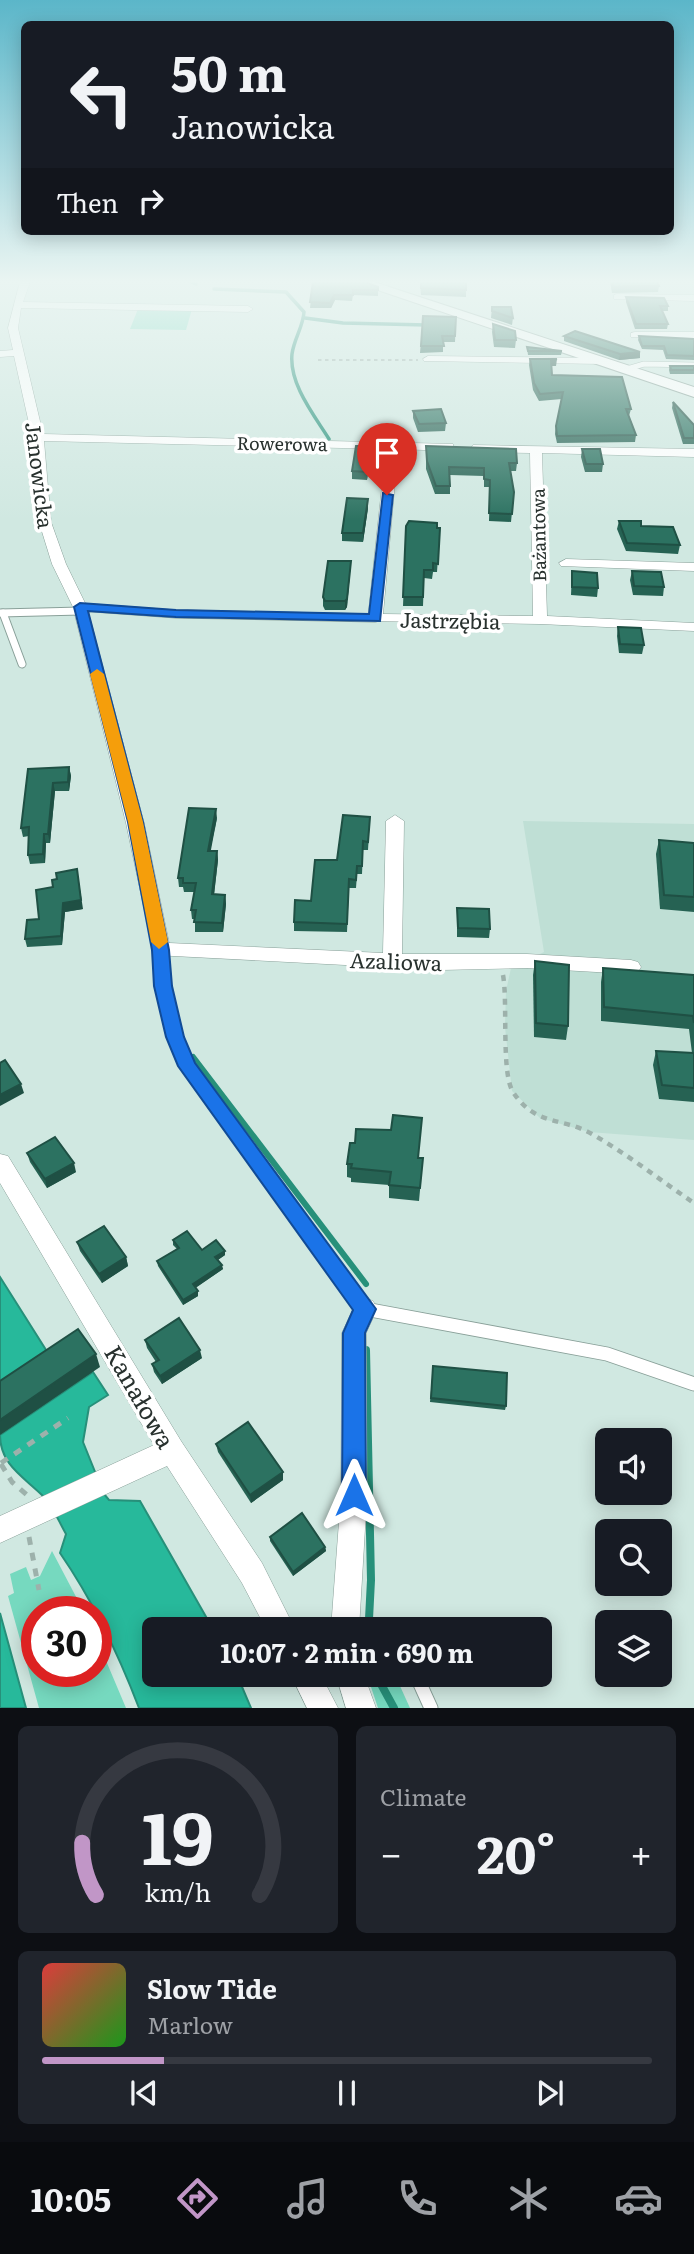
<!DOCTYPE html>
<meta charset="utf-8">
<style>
body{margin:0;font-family:Literata,serif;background:#20242c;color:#f1f3f6;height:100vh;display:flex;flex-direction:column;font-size:26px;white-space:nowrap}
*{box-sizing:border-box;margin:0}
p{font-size:23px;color:#9ea1a6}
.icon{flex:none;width:38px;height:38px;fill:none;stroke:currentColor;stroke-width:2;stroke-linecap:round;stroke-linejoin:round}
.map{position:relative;height:1708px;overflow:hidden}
.panel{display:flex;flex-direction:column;gap:18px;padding:18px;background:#0d0f14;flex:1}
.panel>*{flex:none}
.banner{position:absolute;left:21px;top:21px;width:653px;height:214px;border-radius:10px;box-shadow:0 4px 18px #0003;background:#171b24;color:#f1f3f6;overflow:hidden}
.buttons{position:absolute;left:595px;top:1428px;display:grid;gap:14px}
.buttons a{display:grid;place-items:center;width:77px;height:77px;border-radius:10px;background:#171b24;box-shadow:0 4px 18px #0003;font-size:35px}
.speed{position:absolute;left:21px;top:1596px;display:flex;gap:14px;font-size:35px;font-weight:700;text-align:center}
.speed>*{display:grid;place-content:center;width:91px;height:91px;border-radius:50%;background:#171b24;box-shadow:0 4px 18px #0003;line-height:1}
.speed .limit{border:10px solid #d22;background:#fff;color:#111}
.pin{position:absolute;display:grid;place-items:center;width:60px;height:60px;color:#fff;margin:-72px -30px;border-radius:50% 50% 50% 0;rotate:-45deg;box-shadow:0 0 7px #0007}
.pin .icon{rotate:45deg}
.me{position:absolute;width:77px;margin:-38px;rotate:0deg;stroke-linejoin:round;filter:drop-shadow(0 0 5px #0008)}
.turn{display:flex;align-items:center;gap:24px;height:147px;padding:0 35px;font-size:32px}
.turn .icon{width:91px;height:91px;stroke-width:2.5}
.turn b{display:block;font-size:49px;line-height:60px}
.then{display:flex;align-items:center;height:66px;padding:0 35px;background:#0003;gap:14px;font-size:26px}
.big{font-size:52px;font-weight:700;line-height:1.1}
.panel .widget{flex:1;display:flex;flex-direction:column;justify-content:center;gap:10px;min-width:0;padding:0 24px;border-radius:10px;background:#20242c}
.panel .dial{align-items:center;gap:0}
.dial svg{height:182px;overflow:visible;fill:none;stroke:#363941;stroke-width:7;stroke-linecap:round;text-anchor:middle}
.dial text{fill:#f1f3f6;stroke:none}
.song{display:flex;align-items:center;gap:21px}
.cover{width:84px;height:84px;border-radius:10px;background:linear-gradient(135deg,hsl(0 70% 55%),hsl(120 70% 35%))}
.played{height:7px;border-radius:4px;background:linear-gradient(90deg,#c196c7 20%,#363941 20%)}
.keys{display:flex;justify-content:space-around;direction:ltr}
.heat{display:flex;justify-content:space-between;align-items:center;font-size:38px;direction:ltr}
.panel .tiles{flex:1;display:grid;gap:18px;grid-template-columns:1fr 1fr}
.widget:last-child{grid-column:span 2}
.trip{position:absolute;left:142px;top:1617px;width:410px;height:70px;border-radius:10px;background:#171b24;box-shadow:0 4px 18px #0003;font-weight:700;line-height:70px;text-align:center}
.tabs{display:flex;height:112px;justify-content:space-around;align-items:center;background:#090b0e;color:#9ea1a6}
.tabs .icon{width:49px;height:49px}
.tabs .active{color:#c196c7}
.tabs b{font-size:32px;color:#f1f3f6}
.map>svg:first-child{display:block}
.built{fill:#bfdfd5}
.green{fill:#76d9bf}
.water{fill:#27b99b;stroke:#27907a;stroke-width:2}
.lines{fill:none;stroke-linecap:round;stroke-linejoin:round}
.stream-far2{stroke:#27907a;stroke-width:3.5}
.stream-far1{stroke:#27907a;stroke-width:6}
.stream{stroke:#27907a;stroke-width:8}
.lane-far3-casing{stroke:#89a099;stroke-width:6}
.lane-far2-casing{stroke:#89a099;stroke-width:9}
.lane-far1-casing{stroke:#89a099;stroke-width:12}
.lane-casing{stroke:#89a099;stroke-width:15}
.street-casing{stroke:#89a099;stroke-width:1}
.secondary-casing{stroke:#89a099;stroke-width:2}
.path-far2{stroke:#9db1ab;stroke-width:2;stroke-dasharray:3.5 3.5;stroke-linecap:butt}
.path-far1{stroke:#9db1ab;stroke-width:4.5;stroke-dasharray:6 6;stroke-linecap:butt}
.path{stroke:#9db1ab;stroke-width:5;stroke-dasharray:8 8;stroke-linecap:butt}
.lane-far3{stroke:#fff;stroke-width:5}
.lane-far2{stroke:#fff;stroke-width:7}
.lane-far1{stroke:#fff;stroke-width:10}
.lane{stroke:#fff;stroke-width:13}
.street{fill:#fff;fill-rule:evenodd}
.secondary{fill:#fff;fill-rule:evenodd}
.wall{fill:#266253}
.shaded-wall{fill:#1f5044}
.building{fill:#2c7261;stroke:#1f5044;stroke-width:2}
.route{fill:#1a73e8;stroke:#114b97;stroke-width:2}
.slow{fill:#f59e0b}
.labels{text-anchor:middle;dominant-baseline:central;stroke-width:7;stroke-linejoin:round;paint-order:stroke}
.far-street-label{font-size:18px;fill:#28312e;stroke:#fff}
.street-label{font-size:21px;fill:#28312e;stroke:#fff}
.near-street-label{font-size:24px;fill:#28312e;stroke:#fff}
</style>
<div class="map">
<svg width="694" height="1708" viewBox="0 0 694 1708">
<rect width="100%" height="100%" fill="#d0e8e1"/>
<!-- built -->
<polygon class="built" points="523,821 694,824 694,1140 589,1132 540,1118 512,1091 505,1027 506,991 511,968 544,952"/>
<!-- green -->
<g class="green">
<polygon points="138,309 192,309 186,330 130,329"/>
<polygon points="52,1551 84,1612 37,1612 37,1671 96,1671 96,1637 126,1708 39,1708 8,1596 14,1593 10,1574 26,1567 31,1580 40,1576"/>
<polygon points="367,1675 395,1675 410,1708 378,1708"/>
</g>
<!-- water -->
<g class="water">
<polygon points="0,1277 53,1361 0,1396"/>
<path d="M93,1372L108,1395L89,1407L83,1442L104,1494L109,1500L140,1501L213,1629H154V1675H237L251,1708H139C118,1653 93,1601 60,1553L66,1534C59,1522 53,1506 43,1496C24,1477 0,1465 0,1435Z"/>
<polygon points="0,1613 26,1708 0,1708"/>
</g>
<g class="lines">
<!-- stream-far2 -->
<g class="stream-far2">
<polyline points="191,282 196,284"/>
<path d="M214,289L286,292L304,312C303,327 294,339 292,354C289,384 314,415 329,439"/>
<polyline points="305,318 343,323 427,325"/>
</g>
<!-- stream-far1 -->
<polyline class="stream-far1" points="193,1057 366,1284"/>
<!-- stream -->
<g class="stream">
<polyline points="366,1350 371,1580 369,1619"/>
<polyline points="376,1675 394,1708"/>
</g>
<defs>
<polyline id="lane-far3" points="627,369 644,364 694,365"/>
<g id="lane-far2">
<polyline points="80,607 176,614 375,618"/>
<polyline points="0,613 81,611"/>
<polyline points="3,613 22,664"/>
</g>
<polyline id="lane-far1" points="161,950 169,1009 187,1066 347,1285"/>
<g id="lane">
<polyline points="346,1283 365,1309 607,1354 694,1384"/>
<polyline points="416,1675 431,1708"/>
</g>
<g id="street">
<polygon points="20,282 30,282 23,302 248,306 253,309 248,312 21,308 18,328 43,434 453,444 453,450 449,451 398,449 383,614 533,616 530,453 477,452 471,448 473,445 694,449 694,457 542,453 547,616 694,623 694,631 540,624 370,621 368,618 386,449 44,441 51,522 66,564 87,607 144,823 169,943 383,953 386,821 395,815 404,821 402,954 527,954 631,960 638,962 641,967 638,972 631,974 527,968 441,970 154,955 126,823 73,607 52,564 39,522 32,437 14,356 0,357 0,351 13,350 8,328"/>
<polygon points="617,294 694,295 694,301 614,299 614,295"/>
<polygon points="635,332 694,332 694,338 631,337 631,333"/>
<polygon points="428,356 602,358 607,361 602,364 424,361 423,359"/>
<polygon points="566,559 694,563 694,571 561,566 559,563"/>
<polygon points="0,1154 8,1156 181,1441 262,1563 295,1629 266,1629 242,1583 167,1466 0,1543 0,1516 154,1445 0,1183"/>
<polygon points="365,1298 373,1301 377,1309 366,1333 367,1495 359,1629 331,1629 341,1495 342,1333 357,1301"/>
<polygon points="291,1675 321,1675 338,1708 307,1708"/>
<polygon points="336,1675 364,1675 376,1708 346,1708"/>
</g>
<polygon id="secondary" points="354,282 374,282 694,387 694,397"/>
</defs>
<!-- lane-far3 casing -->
<use href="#lane-far3" class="lane-far3-casing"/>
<!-- lane-far2 casing -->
<use href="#lane-far2" class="lane-far2-casing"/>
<!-- lane-far1 casing -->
<use href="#lane-far1" class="lane-far1-casing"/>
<!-- lane casing -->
<use href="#lane" class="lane-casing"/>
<!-- street casing -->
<use href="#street" class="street-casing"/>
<!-- secondary casing -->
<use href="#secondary" class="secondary-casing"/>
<!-- path-far2 -->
<polyline class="path-far2" points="318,360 418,360"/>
<!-- path-far1 -->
<path class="path-far1" d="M503,975C508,1002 501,1073 513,1092C536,1127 563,1117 592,1134C627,1154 660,1180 694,1203"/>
<!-- path -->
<g class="path">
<polyline points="1,1463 68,1418"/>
<polyline points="1,1464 12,1482 27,1495"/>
<polyline points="29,1537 39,1590"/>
</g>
<!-- lane-far3 -->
<use href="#lane-far3" class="lane-far3"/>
<!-- lane-far2 -->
<use href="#lane-far2" class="lane-far2"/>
<!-- lane-far1 -->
<use href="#lane-far1" class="lane-far1"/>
<!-- lane -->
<use href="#lane" class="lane"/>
<!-- street -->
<use href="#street" class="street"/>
<!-- secondary -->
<use href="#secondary" class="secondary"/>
</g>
<!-- wall -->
<g class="wall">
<polygon points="313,282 378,287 378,296 353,295 352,301 335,300 331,308 310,308"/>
<polygon points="420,282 466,290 466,297 421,295"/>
<polygon points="610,282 657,282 659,286 658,292 612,293"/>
<polygon points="626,297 668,306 668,311 662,311 668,324 667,329 635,329 626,302"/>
<polygon points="492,307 513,318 512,325 491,318"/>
<polygon points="423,316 456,317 455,342 443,342 443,352 420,353"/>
<polygon points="493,324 516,340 515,348 494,347 492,332"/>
<polygon points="564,336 640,358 619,360 564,341"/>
<polygon points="639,336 694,339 694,360 666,359 663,350 642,349 638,340"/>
<polygon points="527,347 562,351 561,355 528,355"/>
<polygon points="530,359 556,366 551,366 552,375 631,409 629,416 636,435 635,442 557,443 555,434 556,426 562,399 539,401 533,390 529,365"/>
<polygon points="670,366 694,366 694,374 670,374 669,370"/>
<polygon points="673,402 694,425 694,444 683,444 672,408"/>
<polygon points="413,411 446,423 445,431 418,432 413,418"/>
<polygon points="371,446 367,480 352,479 352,471"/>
<polygon points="426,446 517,463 516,471 510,471 514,492 511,522 489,521 490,487 484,487 484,476 450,475 450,494 435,494 426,469"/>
<polygon points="582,449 603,464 602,472 585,472 581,457"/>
<polygon points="368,499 368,508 363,542 342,541 342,533"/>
<polygon points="619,521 641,526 680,545 678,554 626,551 617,529"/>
<polygon points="406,526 440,528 437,572 433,572 432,579 424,578 423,606 403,606"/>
<polygon points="351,561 347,607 345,610 325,610 323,606 323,597"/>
<polygon points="572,571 598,588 597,597 571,595"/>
<polygon points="632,571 664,587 663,596 633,595 630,580"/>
<polygon points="618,627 644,645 642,654 619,653 617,636"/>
<polygon points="69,767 71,776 69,791 55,791 50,843 46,843 45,863 30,864 28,855 29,836 23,837 21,828 28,769"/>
<polygon points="370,817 368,850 363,850 362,874 357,874 356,888 349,888 347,932 294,931 294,922 311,901 337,860"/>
<polygon points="217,818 210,851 217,851 218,860 214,894 225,895 226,904 223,932 195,932 195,919 192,919 191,910 194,892 184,892 183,887 179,887 178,878"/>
<polygon points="659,840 694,843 694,912 660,909 656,854"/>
<polygon points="53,887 83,909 65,912 62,945 27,947 25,939 39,919"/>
<polygon points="457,908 490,929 489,938 457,937"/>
<polygon points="535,961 568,1026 566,1040 534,1037 533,975"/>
<polygon points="603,968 694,975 694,1102 659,1099 653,1065 656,1051 692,1053 689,1029 601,1021 601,982"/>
<polygon points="27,1153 76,1172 47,1188 30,1162"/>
<polygon points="418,1158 423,1158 419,1201 389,1198 389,1185 351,1182 351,1178 347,1177 347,1164"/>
<polygon points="173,1240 202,1250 225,1251 225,1255 218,1260 223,1269 195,1288 198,1296 183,1305 158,1266 157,1261 177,1249 173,1245"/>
<polygon points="77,1242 126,1257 128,1266 102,1283 80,1251"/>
<polygon points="145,1340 202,1358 162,1384 154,1372 152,1364 156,1362 147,1348"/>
<polygon points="433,1366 506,1406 505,1410 430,1402"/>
<polygon points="216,1444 283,1480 251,1503 218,1452"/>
<polygon points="270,1537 325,1547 326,1551 293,1576 270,1541"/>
</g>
<!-- shaded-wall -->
<g class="shaded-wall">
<polygon points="334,295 335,300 331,308 330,303"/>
<polygon points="640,352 640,358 619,360 620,354"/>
<polygon points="557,359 556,366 550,366 551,360"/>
<polygon points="371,446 371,454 367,480 367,472"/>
<polygon points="368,499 368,508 363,542 363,533"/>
<polygon points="351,561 347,607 345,610 345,601"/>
<polygon points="69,767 71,776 69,791 68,782"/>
<polygon points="53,783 55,791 50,843 48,834"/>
<polygon points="216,809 217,818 209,860 208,851"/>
<polygon points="44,834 46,843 45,863 43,854"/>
<polygon points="217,851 218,860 213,904 212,894"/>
<polygon points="77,869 83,909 65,912 62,945 61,936 63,903"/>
<polygon points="225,895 226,904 223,932 222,923"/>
<polygon points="21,1084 24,1093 0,1106 0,1095"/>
<polygon points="74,1163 76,1172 47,1188 45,1179"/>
<polygon points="225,1251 225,1255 216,1261 215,1257"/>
<polygon points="126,1257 128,1266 102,1283 99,1274"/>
<polygon points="222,1265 223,1269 194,1289 193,1284"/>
<polygon points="198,1291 198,1296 183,1305 183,1300"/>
<polygon points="200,1350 202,1358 162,1384 160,1376"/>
<polygon points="96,1354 100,1367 0,1435 0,1420"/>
<polygon points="283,1472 283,1480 251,1503 250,1495"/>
<polygon points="325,1547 326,1551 293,1576 293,1572"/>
</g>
<!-- building -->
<g class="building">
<polygon points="313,282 365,282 378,287 378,290 353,290 353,295 334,295 330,303 310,302"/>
<polygon points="421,282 466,282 466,290 421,288"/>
<polygon points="612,282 657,282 659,286 613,287"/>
<polygon points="626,297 664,298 668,306 660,306 668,324 636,324"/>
<polygon points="492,307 511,307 513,318 492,311"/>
<polygon points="423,316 456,317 455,336 442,336 444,346 421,346"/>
<polygon points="493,324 515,331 516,340 495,340"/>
<polygon points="575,331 640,352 620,354 564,336"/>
<polygon points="639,336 694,339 694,356 667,355 664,346 642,346"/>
<polygon points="527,347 562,351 528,351"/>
<polygon points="530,359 557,359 551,360 552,375 622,377 631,409 626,409 636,435 557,436 556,426 563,392 540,394 534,383"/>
<polygon points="670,366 694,366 694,370 671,370"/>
<polygon points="673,402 694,425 694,438 684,438"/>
<polygon points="441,409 446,423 419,424 413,411"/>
<polygon points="356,446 371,446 367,472 352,471"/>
<polygon points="426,446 516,449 517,463 509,463 514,492 512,514 489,513 490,480 484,479 484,468 449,467 450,486 436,486 427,461"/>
<polygon points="582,449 600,449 603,464 586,464"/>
<polygon points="347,498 368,499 363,533 342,533"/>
<polygon points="409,521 437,523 437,528 440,528 438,564 433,563 433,570 424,570 423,597 403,597 406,526"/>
<polygon points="619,521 641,521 641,526 673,527 680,545 627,543"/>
<polygon points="328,561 351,561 347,599 345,601 325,601 323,597"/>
<polygon points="572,571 597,573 598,588 572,587"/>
<polygon points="632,571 661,572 664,587 634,586"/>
<polygon points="618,627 641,628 644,645 620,644"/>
<polygon points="69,767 68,782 53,783 48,834 44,834 43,854 28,855 29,827 21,828 28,769"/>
<polygon points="189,808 216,809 208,851 217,851 212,894 225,895 222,923 194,922 196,910 191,910 196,883 183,883 183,878 178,878"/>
<polygon points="343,815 370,817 368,842 363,841 362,866 357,866 356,880 349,879 347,924 294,922 295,900 311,901 315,860 337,860"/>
<polygon points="659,840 694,843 694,897 664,895"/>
<polygon points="77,869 81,900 63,903 61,936 25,939 27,920 39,919 36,890 53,887 52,880 57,879 56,873"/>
<polygon points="457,908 489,909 490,929 458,928"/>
<polygon points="535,961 569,965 568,1026 536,1023"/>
<polygon points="603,968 694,975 694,1023 693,1016 604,1007"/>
<polygon points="656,1051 694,1053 694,1088 662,1085"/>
<polygon points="5,1060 21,1084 0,1095 0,1063"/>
<polygon points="393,1115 422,1118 418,1158 423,1158 420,1188 389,1185 391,1172 351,1168 352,1164 347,1164 350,1143 355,1143 356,1129 391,1130"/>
<polygon points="55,1137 74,1163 45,1179 27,1153"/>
<polygon points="104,1226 126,1257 99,1274 77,1242"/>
<polygon points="187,1231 202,1250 216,1240 225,1251 215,1257 222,1265 193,1284 198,1291 183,1300 157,1261 179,1248 173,1240"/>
<polygon points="179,1318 200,1350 160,1376 152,1364 159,1360 145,1340"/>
<polygon points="78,1329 96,1354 0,1420 0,1381"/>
<polygon points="433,1366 507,1373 506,1406 431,1398"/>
<polygon points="248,1422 283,1472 250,1495 216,1444"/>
<polygon points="302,1513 325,1547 293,1572 270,1537"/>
</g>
<!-- sky -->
<linearGradient id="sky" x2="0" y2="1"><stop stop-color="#5bb6c9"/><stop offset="0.54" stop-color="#eaf5f2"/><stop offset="1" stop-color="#eaf5f2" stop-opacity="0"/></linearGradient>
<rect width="694" height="521" fill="url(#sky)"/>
<!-- route -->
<polygon class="route" points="383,493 393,495 380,621 176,617 88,611 143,822 169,950 172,986 184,1037 195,1063 376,1309 365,1333 366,1495 363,1503 354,1507 346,1503 342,1495 343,1333 353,1310 178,1066 166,1037 154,986 152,950 128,822 74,607 80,603 176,610 369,614"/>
<!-- slow -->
<polygon class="slow" points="97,669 104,674 143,822 168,942 159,949 151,942 128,822 90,674"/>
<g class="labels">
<!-- far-street labels -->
<g class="far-street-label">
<text transform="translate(282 443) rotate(1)">Rowerowa</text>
<text transform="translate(538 535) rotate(-91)">Bażantowa</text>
</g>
<!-- street labels -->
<g class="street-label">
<text transform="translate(41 475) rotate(83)">Janowicka</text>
<text transform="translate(450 619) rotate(1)">Jastrzębia</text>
<text transform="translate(396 960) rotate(2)">Azaliowa</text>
</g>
<!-- near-street labels -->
<g class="near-street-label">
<text transform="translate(141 1396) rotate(60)">Kanałowa</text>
</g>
</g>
</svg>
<div class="buttons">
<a><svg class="icon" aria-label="sound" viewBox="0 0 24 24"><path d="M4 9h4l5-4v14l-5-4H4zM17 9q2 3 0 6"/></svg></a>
<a><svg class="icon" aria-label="search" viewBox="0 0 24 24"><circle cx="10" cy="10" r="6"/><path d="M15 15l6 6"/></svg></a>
<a><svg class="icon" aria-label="layers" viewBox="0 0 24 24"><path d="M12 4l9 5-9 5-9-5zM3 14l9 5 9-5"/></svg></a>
</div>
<div class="speed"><div class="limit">30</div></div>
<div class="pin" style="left:387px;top:495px;background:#d93025"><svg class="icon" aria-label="arrive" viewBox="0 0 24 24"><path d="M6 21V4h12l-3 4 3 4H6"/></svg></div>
<svg class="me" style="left:354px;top:1495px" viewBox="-20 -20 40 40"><path d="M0-17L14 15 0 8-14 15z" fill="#1a73e8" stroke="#fff" stroke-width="4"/></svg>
<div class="trip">10:07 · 2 min · 690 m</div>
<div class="banner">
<div class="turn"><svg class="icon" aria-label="left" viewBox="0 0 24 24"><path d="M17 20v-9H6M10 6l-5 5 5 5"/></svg><div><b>50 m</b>Janowicka</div></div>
<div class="then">Then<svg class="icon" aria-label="right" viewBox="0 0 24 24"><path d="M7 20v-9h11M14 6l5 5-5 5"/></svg></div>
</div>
</div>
<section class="panel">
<div class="tiles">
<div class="widget dial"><svg viewBox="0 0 100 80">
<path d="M14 69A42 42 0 1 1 86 69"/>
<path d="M14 69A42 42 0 0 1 8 46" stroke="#c196c7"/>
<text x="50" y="56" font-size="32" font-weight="700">19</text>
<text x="50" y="72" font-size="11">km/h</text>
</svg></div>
<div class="widget"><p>Climate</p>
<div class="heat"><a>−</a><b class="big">20°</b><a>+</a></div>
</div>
<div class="widget">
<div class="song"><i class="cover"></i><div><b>Slow Tide</b><p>Marlow</p></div></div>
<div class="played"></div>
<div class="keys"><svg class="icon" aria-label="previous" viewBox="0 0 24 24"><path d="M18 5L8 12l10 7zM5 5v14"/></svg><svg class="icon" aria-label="pause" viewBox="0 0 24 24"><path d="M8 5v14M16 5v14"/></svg><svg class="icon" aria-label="next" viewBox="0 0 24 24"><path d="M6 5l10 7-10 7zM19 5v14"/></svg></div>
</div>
</div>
</section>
<nav class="tabs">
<b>10:05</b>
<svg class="icon active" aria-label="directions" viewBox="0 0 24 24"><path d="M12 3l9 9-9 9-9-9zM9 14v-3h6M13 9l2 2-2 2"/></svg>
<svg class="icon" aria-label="music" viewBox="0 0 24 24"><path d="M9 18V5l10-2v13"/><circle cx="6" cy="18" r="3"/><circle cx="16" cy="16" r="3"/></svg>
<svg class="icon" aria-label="phone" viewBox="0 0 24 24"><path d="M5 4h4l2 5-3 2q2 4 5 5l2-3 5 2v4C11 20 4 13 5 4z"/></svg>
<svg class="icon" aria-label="climate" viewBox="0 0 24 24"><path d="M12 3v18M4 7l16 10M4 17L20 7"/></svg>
<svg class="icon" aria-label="car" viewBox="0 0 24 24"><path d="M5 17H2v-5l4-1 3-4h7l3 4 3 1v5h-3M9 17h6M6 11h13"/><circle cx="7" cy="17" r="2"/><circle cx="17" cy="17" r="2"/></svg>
</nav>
